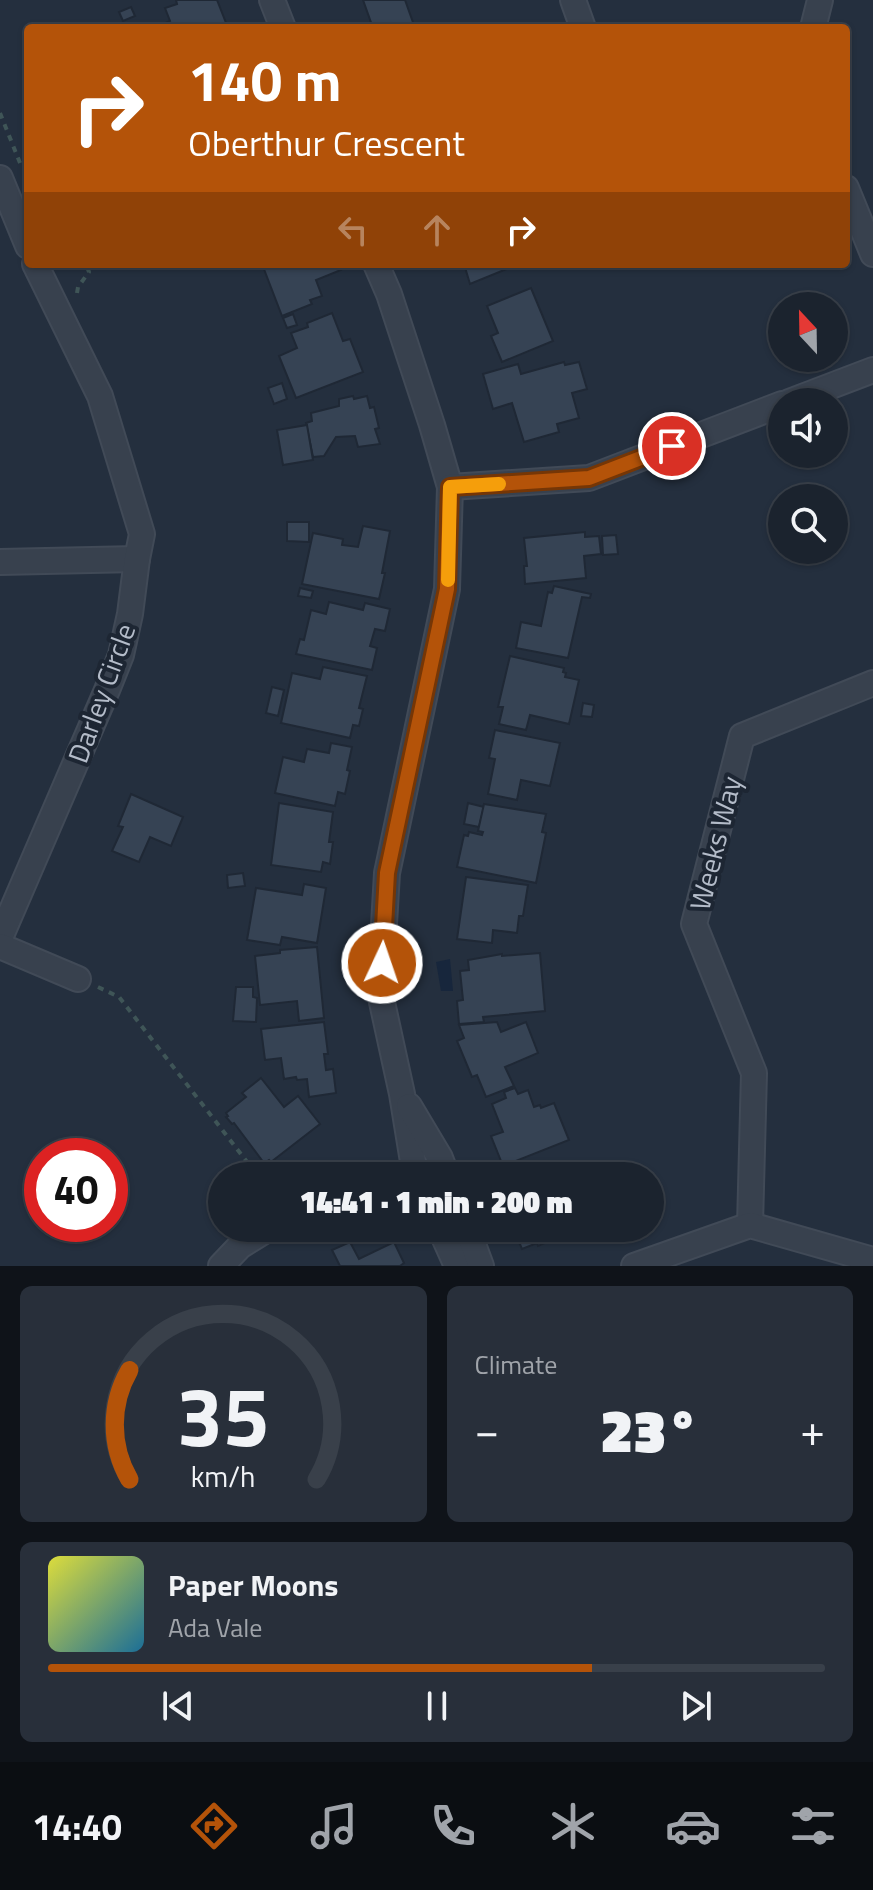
<!DOCTYPE html>
<meta charset="utf-8">
<style>
body{margin:0;font-family:"Titillium Web",sans-serif;background:#282f3a;color:#f1f3f6;height:100vh;display:flex;flex-direction:column;font-size:30px;white-space:nowrap}
*{box-sizing:border-box;margin:0}
p{font-size:26px;color:#a0a4aa}
.icon{flex:none;width:44px;height:44px;fill:none;stroke:currentColor;stroke-width:2;stroke-linecap:round;stroke-linejoin:round}
.map{position:relative;height:1266px;overflow:hidden}
.sheet{display:flex;flex-direction:column;gap:20px;padding:20px;background:#0f1319;flex:1}
.sheet>*{flex:none}
.banner{position:absolute;left:24px;top:24px;width:826px;height:244px;border-radius:8px;box-shadow:0 2px 6px #0004,0 0 0 2px #39404a;background:#b45309;color:#fff;overflow:hidden}
.needle{width:52px;rotate:338deg}
.buttons{position:absolute;left:768px;top:292px;display:grid;gap:16px}
.buttons a{display:grid;place-items:center;width:80px;height:80px;border-radius:50%;background:#1b232e;box-shadow:0 2px 6px #0004,0 0 0 2px #39404a;font-size:40px}
.speed{position:absolute;left:24px;top:1138px;display:flex;gap:16px;font-size:40px;font-weight:700;text-align:center}
.speed>*{display:grid;place-content:center;width:104px;height:104px;border-radius:50%;background:#1b232e;box-shadow:0 2px 6px #0004,0 0 0 2px #39404a;line-height:1}
.speed .limit{border:12px solid #d22;background:#fff;color:#111}
.pin{position:absolute;display:grid;place-items:center;width:68px;height:68px;color:#fff;margin:-34px;border:4px solid #fff;border-radius:50%;box-shadow:0 2px 8px #0007}
.me{position:absolute;width:88px;margin:-44px;rotate:3deg;stroke-linejoin:round;filter:drop-shadow(0 0 6px #0008)}
.turn{display:flex;align-items:center;gap:28px;height:168px;padding:0 32px;font-size:36px}
.turn .icon{width:104px;height:104px;stroke-width:2.5}
.turn b{display:block;font-size:56px;line-height:68px}
.lanes{display:flex;align-items:center;height:76px;padding:0 32px;background:#0003;justify-content:center;gap:40px;direction:ltr}
.lanes .off{opacity:.35}
.big{font-size:60px;font-weight:800;line-height:1.1}
.sheet .card{flex:1;display:flex;flex-direction:column;justify-content:center;gap:12px;min-width:0;padding:0 28px;border-radius:12px;background:#282f3a}
.sheet .dial{align-items:center;gap:0}
.dial svg{height:208px;overflow:visible;fill:none;stroke:#39404a;stroke-width:7;stroke-linecap:round;text-anchor:middle}
.dial text{fill:#f1f3f6;stroke:none}
.song{display:flex;align-items:center;gap:24px}
.cover{width:96px;height:96px;border-radius:12px;background:linear-gradient(135deg,hsl(60 70% 55%),hsl(200 70% 35%))}
.played{height:8px;border-radius:4px;background:linear-gradient(90deg,#b45309 70%,#39404a 70%)}
.keys{display:flex;justify-content:space-around;direction:ltr}
.heat{display:flex;justify-content:space-between;align-items:center;font-size:44px;direction:ltr}
.sheet .tiles{flex:1;display:grid;gap:20px;grid-template-columns:1fr 1fr}
.card:last-child{grid-column:span 2}
.trip{position:absolute;left:208px;top:1162px;width:456px;height:80px;border-radius:40px;background:#1b232e;box-shadow:0 2px 6px #0004,0 0 0 2px #39404a;font-weight:800;line-height:80px;text-align:center}
.dock{display:flex;height:128px;justify-content:space-around;align-items:center;background:#0b0e12;color:#a0a4aa}
.dock .icon{width:56px;height:56px}
.dock .active{color:#b45309}
.dock b{font-size:36px;color:#f1f3f6}
.map>svg:first-child{display:block}
.water{fill:#17263c}
.building{fill:#364354;stroke:#1f2835;stroke-width:2}
.lines{fill:none;stroke-linecap:round;stroke-linejoin:round}
.minor-casing{stroke:#414a57;stroke-width:28}
.path{stroke:#3f5557;stroke-width:4;stroke-dasharray:6 6;stroke-linecap:butt}
.minor{stroke:#38414e;stroke-width:24}
.route-casing{stroke:#753606;stroke-width:20}
.route{stroke:#b45309;stroke-width:14}
.slow{stroke:#f59e0b;stroke-width:14}
.labels{text-anchor:middle;dominant-baseline:central;stroke-width:8;stroke-linejoin:round;paint-order:stroke}
.street-label{font-size:28px;fill:#b4bcc9;stroke:#1d2633}
</style>
<div class="map">
<svg width="873" height="1266" viewBox="0 0 873 1266">
<rect width="100%" height="100%" fill="#242f3e"/>
<!-- water -->
<polygon class="water" points="450,959 453,991 441,991 436,962"/>
<!-- building -->
<g class="building">
<polygon points="176,0 217,0 228,28 165,28 163,24 170,21 165,8 177,4"/>
<polygon points="363,0 405,0 415,28 373,28"/>
<polygon points="131,7 135,16 123,21 119,12"/>
<polygon points="262,264 339,264 341,270 316,280 322,296 310,300 312,304 282,316"/>
<polygon points="464,264 519,264 470,284"/>
<polygon points="531,288 553,341 502,362 491,336 498,333 487,306"/>
<polygon points="332,313 343,341 350,339 363,372 296,398 279,356 297,348 291,333 308,327 307,323"/>
<polygon points="293,314 297,325 287,328 283,318"/>
<polygon points="564,362 565,365 579,362 587,389 572,393 579,418 557,424 559,432 524,442 512,403 493,409 483,374 518,364 521,374"/>
<polygon points="282,383 287,399 274,404 268,388"/>
<polygon points="353,396 354,399 367,396 370,408 374,407 379,428 375,429 380,444 358,447 355,436 336,437 324,456 313,457 306,423 312,421 311,413 339,406 339,399"/>
<polygon points="307,425 313,460 283,465 277,430"/>
<polygon points="287,522 309,522 309,542 287,541"/>
<polygon points="363,526 390,531 382,573 385,573 379,599 302,584 313,533 343,539 342,545 358,547"/>
<polygon points="585,532 585,537 599,536 601,554 584,556 586,578 525,584 524,566 527,566 524,538"/>
<polygon points="616,535 618,554 603,555 602,536"/>
<polygon points="554,586 591,594 590,598 582,597 568,658 516,648 521,622 541,626 548,592 552,593"/>
<polygon points="300,588 313,591 311,598 298,596"/>
<polygon points="329,602 363,610 365,603 390,609 385,631 375,629 370,646 377,648 372,670 296,654 300,639 304,640 311,610 326,614"/>
<polygon points="510,656 564,668 563,672 566,673 565,677 579,680 569,724 530,715 526,730 499,724 503,707 498,707"/>
<polygon points="323,667 367,676 359,708 363,709 359,726 353,725 350,738 281,723 292,673 320,679"/>
<polygon points="272,687 284,690 278,716 266,713"/>
<polygon points="583,703 594,705 592,717 581,716"/>
<polygon points="495,730 560,743 550,786 521,780 517,800 488,794 495,759 489,758"/>
<polygon points="331,743 352,747 347,770 350,771 345,794 338,792 335,806 275,793 283,757 304,762 307,749 329,753"/>
<polygon points="131,794 183,817 171,846 150,837 139,862 112,851 123,827 118,826"/>
<polygon points="279,803 333,812 329,842 333,842 330,864 323,862 321,872 271,865"/>
<polygon points="468,803 484,807 479,827 464,824"/>
<polygon points="484,804 546,814 542,832 546,833 536,883 457,867 464,835 468,836 469,832 482,835 483,832 478,831"/>
<polygon points="243,873 245,886 228,888 227,875"/>
<polygon points="466,877 528,885 523,916 519,916 517,933 493,930 492,943 457,939"/>
<polygon points="304,884 326,888 317,943 282,937 280,945 247,940 256,888 302,895"/>
<polygon points="317,947 324,1018 299,1021 297,1001 260,1005 255,956 280,953 280,950"/>
<polygon points="540,953 545,1011 483,1017 484,1022 459,1024 457,1001 463,1000 460,971 469,970 468,960 502,954 502,956"/>
<polygon points="236,987 253,987 253,997 257,998 256,1022 233,1021"/>
<polygon points="324,1022 328,1054 324,1054 326,1070 333,1069 336,1093 309,1097 307,1079 297,1080 296,1077 284,1079 281,1058 265,1060 261,1029"/>
<polygon points="497,1022 501,1032 526,1022 538,1053 505,1067 514,1086 486,1097 477,1075 472,1077 457,1041 464,1038 459,1025"/>
<polygon points="261,1078 284,1107 298,1096 320,1124 271,1162 269,1160 264,1163 234,1123 232,1124 226,1117 228,1116 226,1113 246,1097 242,1093"/>
<polygon points="515,1088 518,1094 528,1090 534,1107 540,1105 541,1108 554,1103 569,1140 503,1166 491,1136 503,1132 492,1104 506,1098 504,1092"/>
<polygon points="513,1228 574,1228 560,1234 561,1236 538,1246 537,1243 522,1249"/>
<polygon points="350,1242 359,1259 394,1242 404,1263 400,1266 340,1266 332,1250"/>
</g>
<g class="lines">
<defs>
<g id="minor">
<polyline points="272,0 283,28"/>
<polyline points="573,0 583,28"/>
<polyline points="813,28 820,0"/>
<polyline points="0,178 28,246"/>
<polyline points="846,188 873,254"/>
<polyline points="376,264 389,294 432,425 450,487 447,589 387,873 380,993 402,1094 414,1168 417,1176"/>
<polyline points="789,402 873,370"/>
<polyline points="450,487 589,478 782,404"/>
<polyline points="0,562 137,559"/>
<polyline points="0,938 107,690 121,655 130,614 137,559 142,534 100,396 35,264"/>
<polyline points="0,946 78,979"/>
<polyline points="409,1106 440,1158 447,1176"/>
<polyline points="750,1225 754,1073 694,924 742,736 873,683"/>
<polyline points="440,1228 457,1266"/>
<polyline points="467,1228 481,1266"/>
<polyline points="221,1266 240,1246 269,1228"/>
<polyline points="634,1266 750,1225 873,1260"/>
</g>
</defs>
<!-- minor casing -->
<use href="#minor" class="minor-casing"/>
<!-- path -->
<g class="path">
<polyline points="0,113 20,163"/>
<polyline points="77,293 78,287 89,272 86,264"/>
<polyline points="98,987 119,997 258,1176"/>
</g>
<!-- minor -->
<use href="#minor" class="minor"/>
</g>
<g class="lines">
<defs>
<polyline id="route" points="382,963 387,873 447,589 450,487 589,478 672,446"/>
</defs>
<!-- route casing -->
<use href="#route" class="route-casing"/>
<!-- route -->
<use href="#route" class="route"/>
<!-- slow -->
<polyline class="slow" points="448,580 450,487 499,484"/>
</g>
<g class="labels">
<!-- street labels -->
<g class="street-label">
<text transform="translate(101 693) rotate(-70)">Darley Circle</text>
<text transform="translate(715 843) rotate(-76)">Weeks Way</text>
</g>
</g>
</svg>
<div class="buttons">
<a><svg class="needle" viewBox="-14 -14 28 28"><path d="M0-13l5 13h-10z" fill="#e53935"/><path d="M0 13l5-13h-10z" fill="#a0a4aa"/></svg></a>
<a><svg class="icon" aria-label="sound" viewBox="0 0 24 24"><path d="M4 9h4l5-4v14l-5-4H4zM17 9q2 3 0 6"/></svg></a>
<a><svg class="icon" aria-label="search" viewBox="0 0 24 24"><circle cx="10" cy="10" r="6"/><path d="M15 15l6 6"/></svg></a>
</div>
<div class="speed"><div class="limit">40</div></div>
<div class="pin" style="left:672px;top:446px;background:#d93025"><svg class="icon" aria-label="arrive" viewBox="0 0 24 24"><path d="M6 21V4h12l-3 4 3 4H6"/></svg></div>
<svg class="me" style="left:382px;top:963px" viewBox="-20 -20 40 40"><circle r="17" fill="#b45309" stroke="#fff" stroke-width="3"/><path d="M0-11L8 9 0 5-8 9z" fill="#fff"/></svg>
<div class="trip">14:41 · 1 min · 200 m</div>
<div class="banner">
<div class="turn"><svg class="icon" aria-label="right" viewBox="0 0 24 24"><path d="M7 20v-9h11M14 6l5 5-5 5"/></svg><div><b>140 m</b>Oberthur Crescent</div></div>
<div class="lanes"><svg class="icon off" aria-label="left" viewBox="0 0 24 24"><path d="M17 20v-9H6M10 6l-5 5 5 5"/></svg><svg class="icon off" aria-label="ahead" viewBox="0 0 24 24"><path d="M12 20V5M6 11l6-6 6 6"/></svg><svg class="icon" aria-label="right" viewBox="0 0 24 24"><path d="M7 20v-9h11M14 6l5 5-5 5"/></svg></div>
</div>
</div>
<section class="sheet">
<div class="tiles">
<div class="card dial"><svg viewBox="0 0 100 80">
<path d="M14 69A42 42 0 1 1 86 69"/>
<path d="M14 69A42 42 0 0 1 14 27" stroke="#b45309"/>
<text x="50" y="56" font-size="32" font-weight="700">35</text>
<text x="50" y="72" font-size="11">km/h</text>
</svg></div>
<div class="card"><p>Climate</p>
<div class="heat"><a>−</a><b class="big">23°</b><a>+</a></div>
</div>
<div class="card">
<div class="song"><i class="cover"></i><div><b>Paper Moons</b><p>Ada Vale</p></div></div>
<div class="played"></div>
<div class="keys"><svg class="icon" aria-label="previous" viewBox="0 0 24 24"><path d="M18 5L8 12l10 7zM5 5v14"/></svg><svg class="icon" aria-label="pause" viewBox="0 0 24 24"><path d="M8 5v14M16 5v14"/></svg><svg class="icon" aria-label="next" viewBox="0 0 24 24"><path d="M6 5l10 7-10 7zM19 5v14"/></svg></div>
</div>
</div>
</section>
<nav class="dock">
<b>14:40</b>
<svg class="icon active" aria-label="directions" viewBox="0 0 24 24"><path d="M12 3l9 9-9 9-9-9zM9 14v-3h6M13 9l2 2-2 2"/></svg>
<svg class="icon" aria-label="music" viewBox="0 0 24 24"><path d="M9 18V5l10-2v13"/><circle cx="6" cy="18" r="3"/><circle cx="16" cy="16" r="3"/></svg>
<svg class="icon" aria-label="phone" viewBox="0 0 24 24"><path d="M5 4h4l2 5-3 2q2 4 5 5l2-3 5 2v4C11 20 4 13 5 4z"/></svg>
<svg class="icon" aria-label="climate" viewBox="0 0 24 24"><path d="M12 3v18M4 7l16 10M4 17L20 7"/></svg>
<svg class="icon" aria-label="car" viewBox="0 0 24 24"><path d="M5 17H2v-5l4-1 3-4h7l3 4 3 1v5h-3M9 17h6M6 11h13"/><circle cx="7" cy="17" r="2"/><circle cx="17" cy="17" r="2"/></svg>
<svg class="icon" aria-label="filters" viewBox="0 0 24 24"><path d="M4 7h16M4 17h16"/><circle cx="9" cy="7" r="2"/><circle cx="15" cy="17" r="2"/></svg>
</nav>
